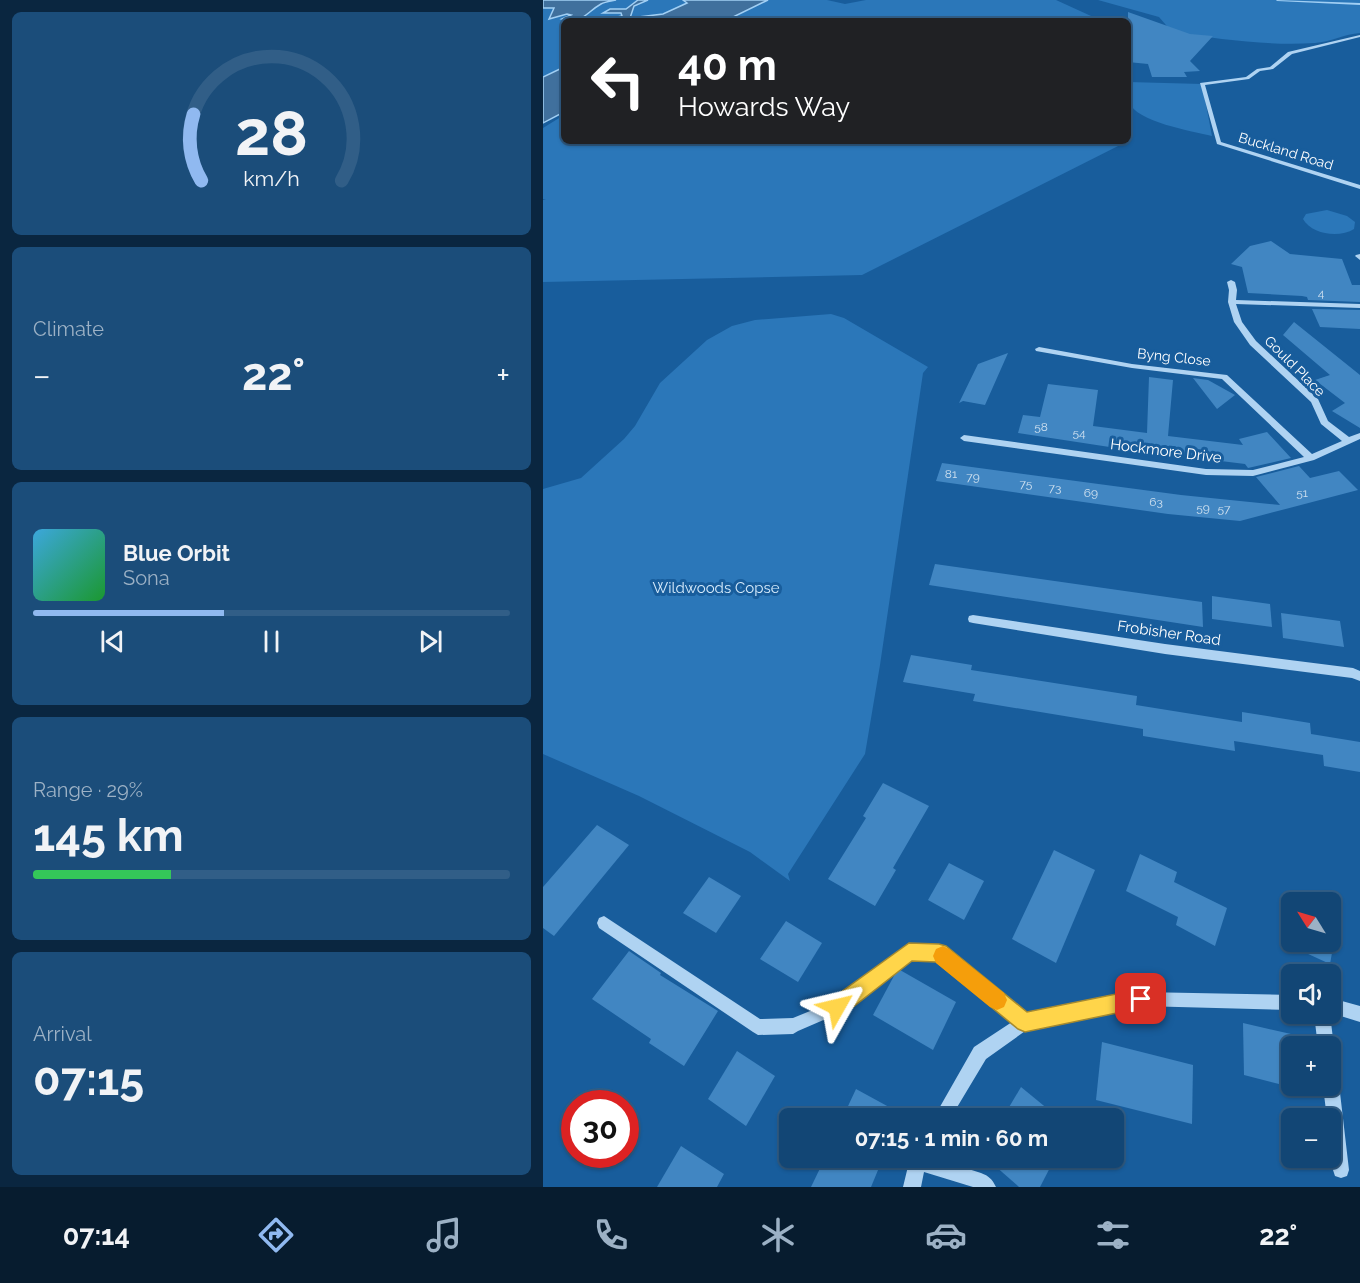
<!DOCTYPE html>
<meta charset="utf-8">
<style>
body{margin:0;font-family:Raleway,sans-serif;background:#1b4d7a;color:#f1f3f6;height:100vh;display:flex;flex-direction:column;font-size:22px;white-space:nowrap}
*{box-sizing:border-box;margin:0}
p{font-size:20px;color:#9cb1c5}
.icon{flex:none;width:33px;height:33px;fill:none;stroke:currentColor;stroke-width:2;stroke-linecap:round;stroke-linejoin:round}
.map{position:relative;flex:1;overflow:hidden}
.panel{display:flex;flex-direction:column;gap:12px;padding:12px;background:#0a2640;width:543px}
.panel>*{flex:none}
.top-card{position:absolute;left:18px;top:18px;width:570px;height:126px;border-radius:9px;box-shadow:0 2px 4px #0004,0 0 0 2px #315e87;background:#202124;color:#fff;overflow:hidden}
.needle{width:39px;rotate:307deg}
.buttons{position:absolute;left:738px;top:892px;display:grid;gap:12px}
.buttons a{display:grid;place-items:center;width:60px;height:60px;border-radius:9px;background:#124675;box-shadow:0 2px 4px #0004,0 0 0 2px #315e87;font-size:30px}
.speed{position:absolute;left:18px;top:1090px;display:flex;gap:12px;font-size:30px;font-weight:700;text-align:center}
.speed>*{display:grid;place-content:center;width:78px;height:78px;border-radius:50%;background:#124675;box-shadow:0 2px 4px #0004,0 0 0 2px #315e87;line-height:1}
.speed .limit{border:9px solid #d22;background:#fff;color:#111}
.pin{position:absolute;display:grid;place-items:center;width:51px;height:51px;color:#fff;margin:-26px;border-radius:12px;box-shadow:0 3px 9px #0006}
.me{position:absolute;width:66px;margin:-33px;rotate:53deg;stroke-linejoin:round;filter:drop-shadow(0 0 4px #0008)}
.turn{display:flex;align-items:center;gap:21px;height:126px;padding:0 18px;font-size:27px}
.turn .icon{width:78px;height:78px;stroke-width:2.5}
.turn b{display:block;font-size:42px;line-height:51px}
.big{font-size:45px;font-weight:700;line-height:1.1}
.panel .card{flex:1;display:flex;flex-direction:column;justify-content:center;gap:9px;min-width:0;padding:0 21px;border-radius:9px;background:#1b4d7a}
.panel .dial{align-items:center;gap:0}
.dial svg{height:156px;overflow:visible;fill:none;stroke:#315e87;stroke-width:7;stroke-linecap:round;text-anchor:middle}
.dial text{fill:#f1f3f6;stroke:none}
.song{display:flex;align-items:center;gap:18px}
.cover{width:72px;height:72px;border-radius:9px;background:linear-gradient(135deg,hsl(200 70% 55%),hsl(130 70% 35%))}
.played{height:6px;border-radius:3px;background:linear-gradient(90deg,#90b9f0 40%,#315e87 40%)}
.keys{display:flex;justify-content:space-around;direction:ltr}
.heat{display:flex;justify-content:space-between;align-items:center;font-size:33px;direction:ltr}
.charge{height:9px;border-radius:4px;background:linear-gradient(90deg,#34c759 29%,#315e87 0)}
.trip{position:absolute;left:236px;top:1108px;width:345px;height:60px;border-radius:9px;background:#124675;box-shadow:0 2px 4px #0004,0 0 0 2px #315e87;font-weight:700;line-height:60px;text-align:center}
.menu{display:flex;height:96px;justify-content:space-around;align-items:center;background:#071c2f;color:#9cb1c5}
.menu .icon{width:42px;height:42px}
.menu .active{color:#90b9f0}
.menu b{font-size:27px;color:#f1f3f6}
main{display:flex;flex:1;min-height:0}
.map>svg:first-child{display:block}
.green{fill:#2b77b9}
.water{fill:#40709d;stroke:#a1cff4;stroke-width:1.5}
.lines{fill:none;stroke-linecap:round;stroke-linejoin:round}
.stream{fill:#a1cff4;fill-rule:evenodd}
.building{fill:#4186c2}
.minor{fill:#afd3f2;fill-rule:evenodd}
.route{fill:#ffd54a;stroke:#a68a30;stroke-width:1.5}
.slow{fill:#f59e0b}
.labels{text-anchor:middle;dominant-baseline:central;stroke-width:6;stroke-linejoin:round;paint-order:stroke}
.number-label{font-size:12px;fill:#d0e1f0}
.far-street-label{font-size:14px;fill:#fff;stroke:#185d9c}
.street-label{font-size:15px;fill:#fff;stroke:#185d9c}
.park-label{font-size:15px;fill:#d6ebfc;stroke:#185d9c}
</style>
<main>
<section class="panel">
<div class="card dial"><svg viewBox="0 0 100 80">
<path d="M14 69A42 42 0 1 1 86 69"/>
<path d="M14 69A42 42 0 0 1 10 35" stroke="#90b9f0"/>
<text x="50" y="56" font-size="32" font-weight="700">28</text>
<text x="50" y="72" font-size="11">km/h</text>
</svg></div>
<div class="card"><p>Climate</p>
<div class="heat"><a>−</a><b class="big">22°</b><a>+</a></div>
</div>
<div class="card">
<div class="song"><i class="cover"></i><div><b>Blue Orbit</b><p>Sona</p></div></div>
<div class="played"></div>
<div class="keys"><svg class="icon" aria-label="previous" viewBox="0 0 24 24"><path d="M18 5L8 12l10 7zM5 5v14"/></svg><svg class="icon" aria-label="pause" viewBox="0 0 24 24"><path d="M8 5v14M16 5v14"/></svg><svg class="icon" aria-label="next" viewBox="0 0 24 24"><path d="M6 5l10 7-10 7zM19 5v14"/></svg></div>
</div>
<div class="card"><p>Range · 29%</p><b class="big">145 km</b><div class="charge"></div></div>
<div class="card"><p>Arrival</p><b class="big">07:15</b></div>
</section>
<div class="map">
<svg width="817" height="1187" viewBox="0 0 817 1187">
<rect width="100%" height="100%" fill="#185d9c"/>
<!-- green -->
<g class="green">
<polygon points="0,0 193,0 109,21 21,21 21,67 0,77"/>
<polygon points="218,0 284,0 302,4 323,0 513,0 559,21 221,21 220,16 219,21 179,21"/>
<path d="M555,0H817V33C802,34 787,42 772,43C724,46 676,39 629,32L616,17Z"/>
<path d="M585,82L659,84L669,136C649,131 593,122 586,102C584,96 585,88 585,82Z"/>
<polygon points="21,115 21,141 585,141 319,275 0,282 0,200 3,199 0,199 0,128"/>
<path d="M784,210L804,216L812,222L811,229C797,238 769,235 760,219L763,214Z"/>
<polygon points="288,314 301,318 385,367 380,373 337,665 322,754 245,874 247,881 207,852 96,796 0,754 0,489 38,478 81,439 92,426 117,383 164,340 189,326 212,320"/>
</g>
<!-- water -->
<g class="water">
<path d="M0,0H73C69,1 62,2 58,4C42,13 42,23 19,19L28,15L24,14L6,19L11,8H0Z"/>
<polygon points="95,0 105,0 91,6 87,18 120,14 144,3 140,0 225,0 182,21 54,21 79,16 78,13 60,13 67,9 83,9"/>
<polygon points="21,67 21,112 0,123 0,77"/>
</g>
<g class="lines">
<!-- stream -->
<polygon class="stream" points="733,0 817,3 817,5 734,1"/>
</g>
<!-- building -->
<g class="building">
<polygon points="585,12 647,34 670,36 647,61 657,71 641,72 644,77 609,77 605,64 585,62"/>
<polygon points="728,241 747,254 799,259 809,285 817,285 817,302 765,300 764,297 759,296 705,293 699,267 688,264 707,246"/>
<polygon points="769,309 817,310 817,329 777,327"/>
<polygon points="751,322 817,375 817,428 789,411 802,403 772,380 787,375 740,335"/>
<polygon points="465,353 442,405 420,401 416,403 435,364"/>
<polygon points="606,377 630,380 625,436 700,445 696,439 724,432 748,458 705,468 702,464 573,448 475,433 480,415 497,417 505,384 555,390 550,426 604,433"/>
<polygon points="650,378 665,380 692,395 674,409"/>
<polygon points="399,463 638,495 737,505 713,477 756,466 767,478 796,471 815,490 697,521 625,514 393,481"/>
<polygon points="392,564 659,602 660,627 386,585"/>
<polygon points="669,596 727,604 729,627 669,619"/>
<polygon points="738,613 797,621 801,647 740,638"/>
<polygon points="368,655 429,665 428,670 594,696 593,705 699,722 699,712 767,723 768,734 817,742 817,772 781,766 780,755 691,741 692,751 600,736 600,729 430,701 432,694 360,682"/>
<polygon points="340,783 386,806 350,868 353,870 332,906 285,879 323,818 320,816"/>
<polygon points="54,825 86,845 11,936 0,928 0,887"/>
<polygon points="511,850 552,870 513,963 469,939"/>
<polygon points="597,854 634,872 631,882 684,908 672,946 633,925 635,917 583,891"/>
<polygon points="406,863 441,881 421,920 385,900"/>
<polygon points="166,877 198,896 173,933 140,913"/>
<polygon points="243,921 279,943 255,982 217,959"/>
<polygon points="739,942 791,942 787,964"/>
<polygon points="86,951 118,973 117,975 175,1011 141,1066 106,1043 108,1039 49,999"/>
<polygon points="357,970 413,1002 390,1050 330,1015 352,974"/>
<polygon points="700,1023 748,1034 748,1087 701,1075"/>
<polygon points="559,1042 650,1065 649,1124 553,1100"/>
<polygon points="194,1051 232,1076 203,1126 165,1099"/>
<polygon points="478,1087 517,1119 459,1119"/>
<polygon points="313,1089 368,1119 299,1119"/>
<polygon points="138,1146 181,1174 174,1187 114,1187"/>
<polygon points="282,1158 340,1158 328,1187 268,1187"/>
<polygon points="443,1158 512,1158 497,1187 476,1187"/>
</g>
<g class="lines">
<!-- minor -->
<g class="minor">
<polygon points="817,35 817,37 749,54 730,69 717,71 706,79 662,85 678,142 817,185 817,189 674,144 657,83 703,77 714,69 727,67 745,52"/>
<polygon points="817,254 817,260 812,256 813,255"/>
<polygon points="688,280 692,282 694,290 693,300 817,304 817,308 693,304 699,322 713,341 775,399 785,421 806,437 817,433 817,439 771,460 710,476 663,475 421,441 417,438 421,435 663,469 710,470 761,457 679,379 589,368 493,351 492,349 496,347 589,364 684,375 769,454 799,441 778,424 768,402 707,345 691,322 685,302 686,290 684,282"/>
<polygon points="430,615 622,644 810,668 817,671 817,681 809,678 622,654 430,623 426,622 425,619 426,616"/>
<path d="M61,916L217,1019L250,1018L289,1002L361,947C371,943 391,944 401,948L484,1014L598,992L748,995V1010L598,1006L485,1029L443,1059L407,1119H390L431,1047L469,1022L393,960L368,959L299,1012L255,1031L250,1034L215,1035L210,1032L56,928L54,923L56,918Z"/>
<polygon points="788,998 817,1006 817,1022 788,1013"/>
<polygon points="771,1014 787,1014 791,1047 788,1052 788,1047 775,1047"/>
<polygon points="788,1076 794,1078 796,1084 806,1170 804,1176 798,1178 792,1176 790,1170 788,1119 784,1119 780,1086 788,1086"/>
<path d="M367,1158H391L438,1173C446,1176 449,1179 453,1187H430L381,1172L378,1187H360Z"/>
</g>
</g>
<!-- route -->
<polygon class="route" points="366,943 396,944 403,946 484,1012 598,989 604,992 607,999 604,1005 598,1008 482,1032 475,1029 393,962 369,961 301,1014 294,1017 287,1014 284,1007 287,1000"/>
<!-- slow -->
<polygon class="slow" points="400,946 406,949 461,993 464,1000 461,1007 454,1010 447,1007 393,963 390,956 393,949"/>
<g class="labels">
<!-- number labels -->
<g class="number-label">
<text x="778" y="293">4</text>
<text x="498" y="427">58</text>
<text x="536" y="433">54</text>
<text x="408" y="474">81</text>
<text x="430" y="477">79</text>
<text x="483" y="484">75</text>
<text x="512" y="488">73</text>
<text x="548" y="493">69</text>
<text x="759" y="493">51</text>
<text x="613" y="502">63</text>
<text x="660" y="508">59</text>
<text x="681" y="509">57</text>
</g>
<!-- far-street labels -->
<g class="far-street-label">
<text transform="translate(743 151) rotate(17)">Buckland Road</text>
<text transform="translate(631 357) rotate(6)">Byng Close</text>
<text transform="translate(752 366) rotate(45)">Gould Place</text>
</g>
<!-- street labels -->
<g class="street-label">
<text transform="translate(623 451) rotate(7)">Hockmore Drive</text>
<text transform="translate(626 633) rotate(8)">Frobisher Road</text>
</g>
<!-- park labels -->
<g class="park-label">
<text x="173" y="588">Wildwoods Copse</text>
</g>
</g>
</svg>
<div class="buttons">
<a><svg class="needle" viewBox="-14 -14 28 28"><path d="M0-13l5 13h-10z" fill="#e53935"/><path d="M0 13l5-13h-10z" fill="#9cb1c5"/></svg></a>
<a><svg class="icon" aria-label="sound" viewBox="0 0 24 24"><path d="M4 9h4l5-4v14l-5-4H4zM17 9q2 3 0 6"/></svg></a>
<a>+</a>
<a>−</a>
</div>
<div class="speed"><div class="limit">30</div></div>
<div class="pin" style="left:598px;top:999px;background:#d93025"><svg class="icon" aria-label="arrive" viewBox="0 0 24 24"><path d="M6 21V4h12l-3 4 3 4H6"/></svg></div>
<svg class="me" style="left:294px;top:1007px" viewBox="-20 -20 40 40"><path d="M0-17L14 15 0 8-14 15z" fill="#ffd54a" stroke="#fff" stroke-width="4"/></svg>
<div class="trip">07:15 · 1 min · 60 m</div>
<div class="top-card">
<div class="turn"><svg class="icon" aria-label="left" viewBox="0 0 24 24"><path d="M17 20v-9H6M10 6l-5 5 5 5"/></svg><div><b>40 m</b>Howards Way</div></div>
</div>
</div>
</main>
<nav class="menu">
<b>07:14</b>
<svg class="icon active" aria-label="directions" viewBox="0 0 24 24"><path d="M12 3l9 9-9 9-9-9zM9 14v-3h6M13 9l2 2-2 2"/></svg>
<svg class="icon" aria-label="music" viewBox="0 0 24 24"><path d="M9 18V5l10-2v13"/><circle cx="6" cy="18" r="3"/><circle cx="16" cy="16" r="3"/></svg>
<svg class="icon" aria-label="phone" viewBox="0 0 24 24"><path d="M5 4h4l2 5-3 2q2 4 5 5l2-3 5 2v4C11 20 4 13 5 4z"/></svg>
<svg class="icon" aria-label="climate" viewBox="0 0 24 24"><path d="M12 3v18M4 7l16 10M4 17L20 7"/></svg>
<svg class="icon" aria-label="car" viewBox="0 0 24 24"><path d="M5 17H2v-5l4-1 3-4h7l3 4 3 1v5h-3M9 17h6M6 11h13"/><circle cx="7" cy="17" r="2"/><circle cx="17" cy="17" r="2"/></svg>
<svg class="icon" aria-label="filters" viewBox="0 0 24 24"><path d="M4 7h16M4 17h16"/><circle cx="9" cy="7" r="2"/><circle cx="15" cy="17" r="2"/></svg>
<b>22°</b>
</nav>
